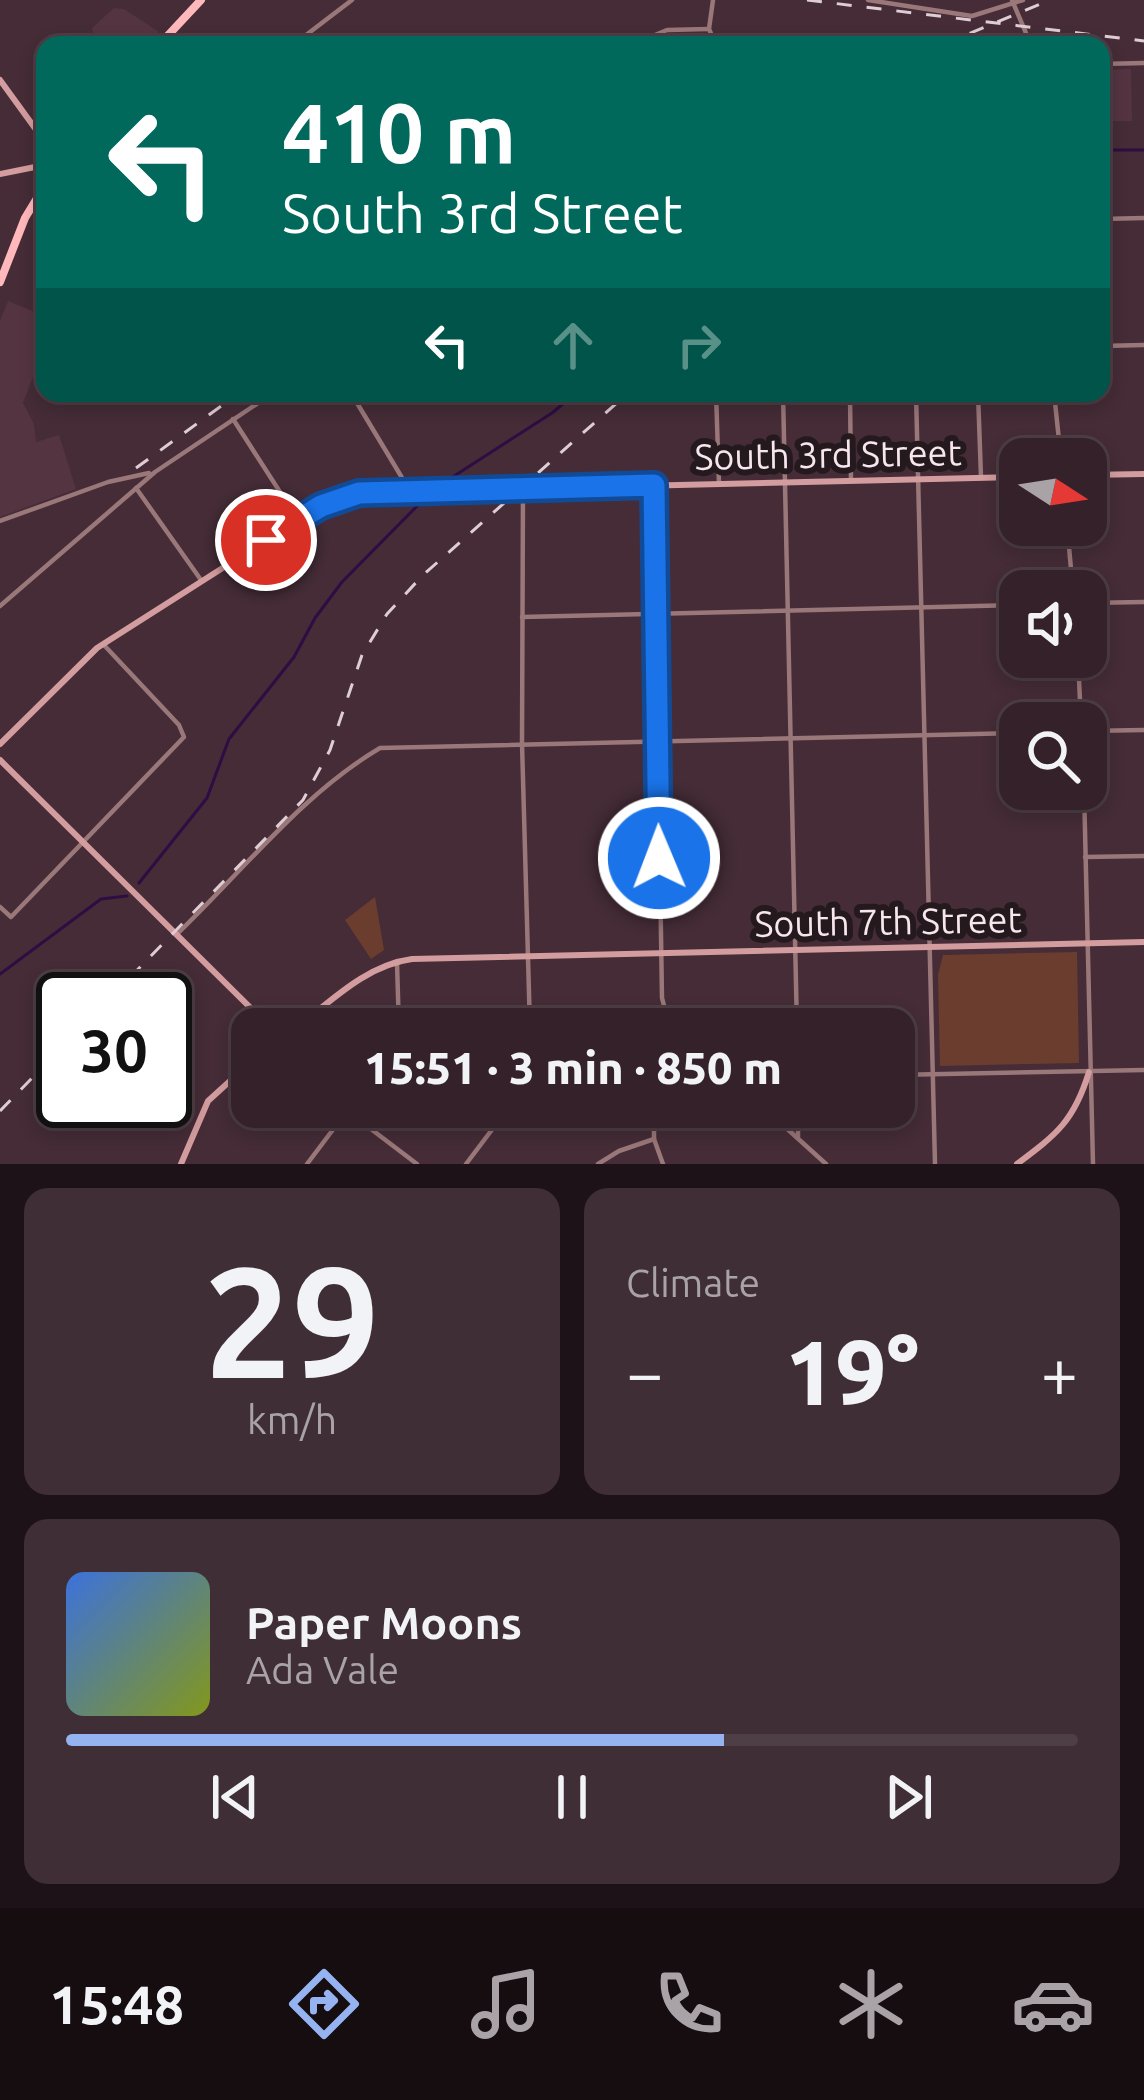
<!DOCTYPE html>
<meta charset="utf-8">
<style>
body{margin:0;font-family:Ubuntu,sans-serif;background:#3f2e35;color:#f1f3f6;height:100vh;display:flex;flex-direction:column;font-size:45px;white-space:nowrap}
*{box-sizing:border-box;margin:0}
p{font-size:39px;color:#a9a3a8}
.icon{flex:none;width:66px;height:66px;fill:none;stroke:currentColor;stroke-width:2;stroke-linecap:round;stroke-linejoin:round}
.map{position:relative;height:1164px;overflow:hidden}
.drawer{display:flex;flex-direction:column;gap:24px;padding:24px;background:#1d1217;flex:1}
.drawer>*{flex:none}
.guide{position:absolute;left:36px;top:36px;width:1074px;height:366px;border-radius:24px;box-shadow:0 6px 18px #0003,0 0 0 3px #4e3e46;background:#00695c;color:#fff;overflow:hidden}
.needle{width:78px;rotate:102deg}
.buttons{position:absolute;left:999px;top:438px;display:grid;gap:24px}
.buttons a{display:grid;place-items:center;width:108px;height:108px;border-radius:24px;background:#342129;box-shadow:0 6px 18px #0003,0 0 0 3px #4e3e46;font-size:60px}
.speed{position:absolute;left:36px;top:972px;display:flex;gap:24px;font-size:60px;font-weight:700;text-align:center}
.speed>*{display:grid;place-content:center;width:156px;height:156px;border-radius:50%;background:#342129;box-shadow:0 6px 18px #0003,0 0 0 3px #4e3e46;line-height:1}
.speed .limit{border:6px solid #111;border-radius:18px;background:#fff;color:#111}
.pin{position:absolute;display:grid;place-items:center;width:102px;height:102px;color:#fff;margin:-51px;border:6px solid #fff;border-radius:50%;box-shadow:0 3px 12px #0007}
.me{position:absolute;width:132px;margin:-66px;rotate:359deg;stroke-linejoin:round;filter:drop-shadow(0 0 9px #0008)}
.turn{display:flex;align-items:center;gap:42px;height:252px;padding:0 48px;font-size:54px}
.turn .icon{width:156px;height:156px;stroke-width:2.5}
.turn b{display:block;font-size:84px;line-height:102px}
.lanes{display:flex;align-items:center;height:114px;padding:0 48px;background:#0003;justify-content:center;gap:60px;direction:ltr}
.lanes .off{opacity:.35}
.big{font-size:90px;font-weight:800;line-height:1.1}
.drawer .card{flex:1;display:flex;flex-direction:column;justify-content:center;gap:18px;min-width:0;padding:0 42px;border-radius:24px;background:#3f2e35}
.drawer .dial{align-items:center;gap:0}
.dial b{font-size:156px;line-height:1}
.song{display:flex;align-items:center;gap:36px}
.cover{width:144px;height:144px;border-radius:18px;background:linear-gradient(135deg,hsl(220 70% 55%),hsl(70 70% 35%))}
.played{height:12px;border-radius:6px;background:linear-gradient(90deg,#95b2f1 65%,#4e3e46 65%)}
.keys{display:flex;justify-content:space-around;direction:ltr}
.heat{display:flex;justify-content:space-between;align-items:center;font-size:66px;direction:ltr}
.drawer .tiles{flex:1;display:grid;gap:24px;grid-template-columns:1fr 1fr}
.card:last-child{grid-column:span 2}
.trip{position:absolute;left:231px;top:1008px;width:684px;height:120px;border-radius:24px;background:#342129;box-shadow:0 6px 18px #0003,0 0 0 3px #4e3e46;font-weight:800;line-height:120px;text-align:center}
.tabs{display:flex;height:192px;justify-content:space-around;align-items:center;background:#150d10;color:#a9a3a8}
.tabs .icon{width:84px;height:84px}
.tabs .selected{color:#95b2f1}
.tabs b{font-size:54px;color:#f1f3f6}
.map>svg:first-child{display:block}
.built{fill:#543441}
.green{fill:#6b3d2f}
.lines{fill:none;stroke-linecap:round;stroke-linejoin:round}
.stream{stroke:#2d0d43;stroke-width:3}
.street{stroke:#9a7779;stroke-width:4.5}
.secondary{stroke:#d39c9e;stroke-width:6}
.primary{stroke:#ffb8bb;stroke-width:8}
.rail{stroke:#dfcdd5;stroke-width:3;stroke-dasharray:15 15;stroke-linecap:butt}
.route-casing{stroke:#114b97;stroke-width:30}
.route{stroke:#1a73e8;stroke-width:21}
.labels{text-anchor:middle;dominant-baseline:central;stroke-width:12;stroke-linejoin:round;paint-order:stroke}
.street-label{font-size:36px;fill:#f7e6ed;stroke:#24191d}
</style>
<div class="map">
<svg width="1144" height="1164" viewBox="0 0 1144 1164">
<rect width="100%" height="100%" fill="#452c37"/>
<!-- built -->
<g class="built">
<polygon points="114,8 124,9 159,32 146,45 96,45 92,28"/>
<polygon points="1131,69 1132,121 1107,121 1105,137 1101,138 1101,70"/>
<polygon points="8,301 45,316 45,345 23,403 34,424 36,442 59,435 76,489 0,517 0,321"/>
</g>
<!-- green -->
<g class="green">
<polygon points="375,897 384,950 371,959 345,920"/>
<polygon points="1077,952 1079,1063 940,1066 938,975 943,955"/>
</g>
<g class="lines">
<!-- stream -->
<g class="stream">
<polyline points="1101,150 1144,150"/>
<polyline points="451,478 552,413 576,393"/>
<polyline points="139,883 207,798 229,739 294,657 315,618 342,582 423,500"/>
<polyline points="0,974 101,899 127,896"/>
</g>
<!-- street -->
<g class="street">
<polyline points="713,0 709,29 716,45"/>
<polyline points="868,0 972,16 1023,0"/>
<polyline points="1012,0 1031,45"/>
<polyline points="293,45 352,0"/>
<polyline points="631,45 667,30 709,29"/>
<polyline points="1101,64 1144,63"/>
<polyline points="1101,219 1144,218"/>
<polyline points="1101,346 1144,345"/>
<polyline points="351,393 410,491"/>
<polyline points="716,393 719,484"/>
<polyline points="783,393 797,1029"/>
<polyline points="850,393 851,481"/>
<polyline points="916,393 935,1164"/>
<polyline points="978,393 981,477"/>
<polyline points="1054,393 1061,459"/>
<polyline points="233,419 298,520"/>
<polyline points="654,485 662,998 667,1017 676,1029"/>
<polyline points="136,488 201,580"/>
<polyline points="523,489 522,743 530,1029"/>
<polyline points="0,521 108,482 149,473"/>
<polyline points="1067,525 1073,591"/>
<polyline points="1086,603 1144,602"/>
<polyline points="0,606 155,472 273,393"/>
<polyline points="522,617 1020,605"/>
<polyline points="1078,657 1081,723"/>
<polyline points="1086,731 1144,730"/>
<polyline points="1084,789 1093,1164"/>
<polyline points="1085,857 1144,856"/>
<polyline points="0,907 11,917 184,737 179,725 103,644"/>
<path d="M177,934C242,872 302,794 380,748L1020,733"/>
<polyline points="397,963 399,1029"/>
<polyline points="894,1075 1144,1070"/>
<polyline points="342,1107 417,1164"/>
<polyline points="654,1107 654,1139 663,1164"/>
<polyline points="763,1107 826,1164"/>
<polyline points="798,1137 798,1107"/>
<polyline points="307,1164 350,1107"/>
<polyline points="466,1164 509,1107"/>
<polyline points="598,1164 619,1151 654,1139"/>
</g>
<!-- secondary -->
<g class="secondary">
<polyline points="0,80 45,142"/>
<polyline points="0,174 45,165"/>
<polyline points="1086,475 1144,474"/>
<polyline points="0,744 97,648 312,511 348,496 374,492 1020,477"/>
<polyline points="0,760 272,1029"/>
<path d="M295,1029C330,1002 366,965 412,959L1144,942"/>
<polyline points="181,1164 208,1101 252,1061"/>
<path d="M1017,1164C1057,1134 1074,1121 1089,1072"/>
</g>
<!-- primary -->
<g class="primary">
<polyline points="159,45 201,0"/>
<polyline points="0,282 25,218 45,185"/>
</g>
<!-- rail -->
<g class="rail">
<polyline points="807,0 1144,41"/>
<polyline points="942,45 1050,0"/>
<polyline points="136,468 239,393"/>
<polyline points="109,999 303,800 330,750 362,655 387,614 422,576 628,393"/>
<polyline points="0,1111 63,1046"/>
</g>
</g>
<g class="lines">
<defs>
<polyline id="route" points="266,540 321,506 359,493 654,485 659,858"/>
</defs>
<!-- route casing -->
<use href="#route" class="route-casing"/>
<!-- route -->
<use href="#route" class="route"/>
</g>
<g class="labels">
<!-- street labels -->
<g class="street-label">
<text transform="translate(828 454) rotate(-1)">South 3rd Street</text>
<text transform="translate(888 921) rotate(-1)">South 7th Street</text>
</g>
</g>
</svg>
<div class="buttons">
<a><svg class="needle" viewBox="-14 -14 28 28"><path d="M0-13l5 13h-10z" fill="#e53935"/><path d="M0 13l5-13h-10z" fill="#a9a3a8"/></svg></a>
<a><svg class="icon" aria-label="sound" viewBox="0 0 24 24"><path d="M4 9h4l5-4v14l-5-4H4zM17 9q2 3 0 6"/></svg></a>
<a><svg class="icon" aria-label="search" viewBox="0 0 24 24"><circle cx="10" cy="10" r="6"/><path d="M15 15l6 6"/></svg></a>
</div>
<div class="speed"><div class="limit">30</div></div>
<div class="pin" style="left:266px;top:540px;background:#d93025"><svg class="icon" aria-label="arrive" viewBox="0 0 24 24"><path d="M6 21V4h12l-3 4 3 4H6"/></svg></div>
<svg class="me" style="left:659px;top:858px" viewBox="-20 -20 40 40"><circle r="17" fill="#1a73e8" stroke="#fff" stroke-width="3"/><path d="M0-11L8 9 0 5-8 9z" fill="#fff"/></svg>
<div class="trip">15:51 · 3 min · 850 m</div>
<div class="guide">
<div class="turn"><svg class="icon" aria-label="left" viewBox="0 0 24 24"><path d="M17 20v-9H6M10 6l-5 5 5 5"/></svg><div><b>410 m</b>South 3rd Street</div></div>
<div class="lanes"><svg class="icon" aria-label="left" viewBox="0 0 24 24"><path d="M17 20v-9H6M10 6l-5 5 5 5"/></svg><svg class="icon off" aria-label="ahead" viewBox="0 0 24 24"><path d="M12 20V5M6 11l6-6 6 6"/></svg><svg class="icon off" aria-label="right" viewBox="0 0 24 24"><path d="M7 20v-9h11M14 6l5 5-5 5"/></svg></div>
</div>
</div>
<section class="drawer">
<div class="tiles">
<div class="card dial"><b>29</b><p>km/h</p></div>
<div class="card"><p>Climate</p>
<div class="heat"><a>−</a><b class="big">19°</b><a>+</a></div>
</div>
<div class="card">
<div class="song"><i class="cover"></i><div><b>Paper Moons</b><p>Ada Vale</p></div></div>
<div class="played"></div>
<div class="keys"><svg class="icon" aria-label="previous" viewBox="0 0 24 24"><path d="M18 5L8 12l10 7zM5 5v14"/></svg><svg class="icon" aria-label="pause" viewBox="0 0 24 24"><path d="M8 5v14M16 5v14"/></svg><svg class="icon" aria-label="next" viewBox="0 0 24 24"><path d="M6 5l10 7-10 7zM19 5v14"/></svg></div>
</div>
</div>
</section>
<nav class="tabs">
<b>15:48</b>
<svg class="icon selected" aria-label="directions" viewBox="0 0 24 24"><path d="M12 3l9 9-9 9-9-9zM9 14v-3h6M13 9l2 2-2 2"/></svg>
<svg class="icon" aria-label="music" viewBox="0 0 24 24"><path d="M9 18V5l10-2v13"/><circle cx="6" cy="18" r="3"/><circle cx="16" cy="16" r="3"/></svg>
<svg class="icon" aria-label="phone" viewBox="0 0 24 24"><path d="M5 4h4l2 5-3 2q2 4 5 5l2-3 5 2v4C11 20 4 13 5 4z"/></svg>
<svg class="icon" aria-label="climate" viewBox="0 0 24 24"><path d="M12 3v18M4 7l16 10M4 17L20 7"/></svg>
<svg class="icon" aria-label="car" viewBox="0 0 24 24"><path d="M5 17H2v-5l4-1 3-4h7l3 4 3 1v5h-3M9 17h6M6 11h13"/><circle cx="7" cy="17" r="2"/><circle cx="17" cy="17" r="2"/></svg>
</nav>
